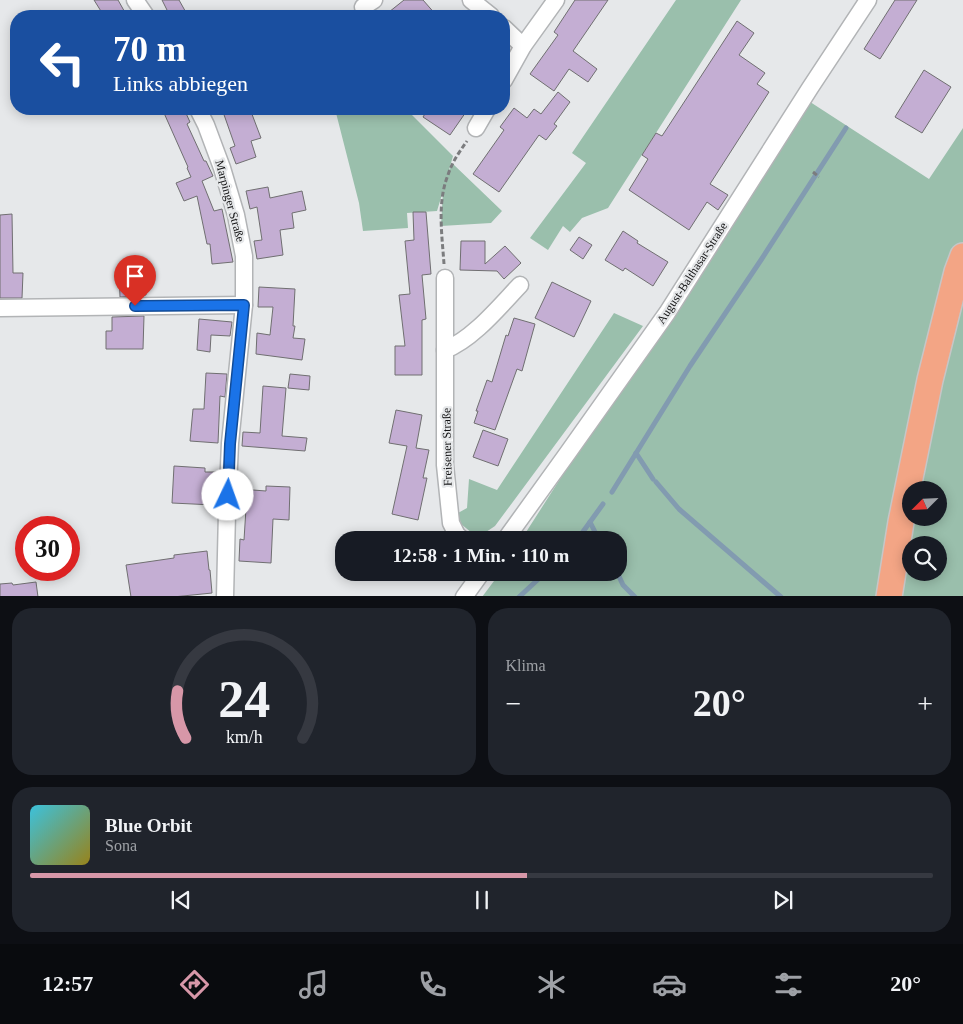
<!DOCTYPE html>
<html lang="de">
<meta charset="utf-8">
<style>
body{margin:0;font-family:"Times New Roman",serif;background:#20242c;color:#f1f3f6;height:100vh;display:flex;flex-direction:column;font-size:19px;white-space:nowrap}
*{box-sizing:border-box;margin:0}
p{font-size:16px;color:#9ea1a6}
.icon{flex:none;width:28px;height:28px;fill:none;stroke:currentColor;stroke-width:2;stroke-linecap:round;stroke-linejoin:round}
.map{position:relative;height:596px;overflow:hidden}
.panel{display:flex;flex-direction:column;gap:12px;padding:12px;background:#0d0f14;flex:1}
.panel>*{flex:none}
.guide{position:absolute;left:10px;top:10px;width:500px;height:105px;border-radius:20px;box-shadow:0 2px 12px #0003;background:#1a4fa0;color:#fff;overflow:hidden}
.needle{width:32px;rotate:246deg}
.fabs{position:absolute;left:902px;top:481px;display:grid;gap:10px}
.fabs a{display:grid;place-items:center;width:45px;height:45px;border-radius:50%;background:#171b24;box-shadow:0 2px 12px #0003;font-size:25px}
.speed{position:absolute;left:15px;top:516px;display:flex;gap:10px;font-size:25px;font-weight:700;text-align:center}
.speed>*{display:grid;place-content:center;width:65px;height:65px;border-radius:50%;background:#171b24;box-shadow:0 2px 12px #0003;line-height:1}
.speed .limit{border:8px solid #d22;background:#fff;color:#111}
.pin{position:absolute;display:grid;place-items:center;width:42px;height:42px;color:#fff;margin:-51px -21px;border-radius:50% 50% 50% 0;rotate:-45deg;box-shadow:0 0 5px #0007}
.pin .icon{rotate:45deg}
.me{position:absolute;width:55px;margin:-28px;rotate:3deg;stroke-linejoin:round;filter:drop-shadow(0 0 4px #0008)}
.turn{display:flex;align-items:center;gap:18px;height:105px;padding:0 20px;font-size:22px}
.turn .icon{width:65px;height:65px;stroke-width:2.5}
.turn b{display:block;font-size:35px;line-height:42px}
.big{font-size:38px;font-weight:600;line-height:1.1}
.panel .tile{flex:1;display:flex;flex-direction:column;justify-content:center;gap:8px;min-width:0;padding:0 18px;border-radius:20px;background:#20242c}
.panel .dial{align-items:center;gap:0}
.dial svg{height:130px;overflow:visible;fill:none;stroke:#363941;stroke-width:7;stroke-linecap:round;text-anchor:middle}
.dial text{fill:#f1f3f6;stroke:none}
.song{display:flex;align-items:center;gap:15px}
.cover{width:60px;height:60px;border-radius:8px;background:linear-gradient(135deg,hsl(190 70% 55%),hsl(50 70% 35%))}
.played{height:5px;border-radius:2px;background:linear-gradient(90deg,#d797a8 55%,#363941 55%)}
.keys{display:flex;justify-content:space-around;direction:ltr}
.heat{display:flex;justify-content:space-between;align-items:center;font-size:28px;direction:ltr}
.panel .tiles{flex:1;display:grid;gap:12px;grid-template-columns:1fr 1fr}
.tile:last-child{grid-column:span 2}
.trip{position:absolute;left:335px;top:531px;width:292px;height:50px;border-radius:20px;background:#171b24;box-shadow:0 2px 12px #0003;font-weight:600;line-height:50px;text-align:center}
.tabs{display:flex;height:80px;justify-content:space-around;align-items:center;background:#090b0e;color:#9ea1a6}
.tabs .icon{width:35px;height:35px}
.tabs .selected{color:#d797a8}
.tabs b{font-size:22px;color:#f1f3f6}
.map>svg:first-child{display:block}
.green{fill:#9abfac;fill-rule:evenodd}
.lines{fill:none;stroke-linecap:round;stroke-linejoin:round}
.stream{stroke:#829bb0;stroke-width:5}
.building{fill:#c4aed3;stroke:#706f71}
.minor-casing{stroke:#b2b4b6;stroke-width:19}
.highway-casing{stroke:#c6c6c7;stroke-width:28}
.path{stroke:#7b7c7e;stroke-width:3;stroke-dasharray:5 2.5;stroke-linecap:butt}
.minor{stroke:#fff;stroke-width:16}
.highway{stroke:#f3a585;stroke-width:25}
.route-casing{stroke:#114b97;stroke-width:12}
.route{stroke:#1a73e8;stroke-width:9}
.labels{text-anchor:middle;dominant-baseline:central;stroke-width:4.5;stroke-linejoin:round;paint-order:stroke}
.street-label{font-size:12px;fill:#131314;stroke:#e6e8ea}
</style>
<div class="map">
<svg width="963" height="597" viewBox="0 0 963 597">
<rect width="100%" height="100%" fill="#e6e8ea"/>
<!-- green -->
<g class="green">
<polygon points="676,0 741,0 608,208 582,218 570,232 563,226 548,250 530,238 586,163 572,153"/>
<path d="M804,98L929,179L963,128V596L482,597L500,573L619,572V540H521ZM911,490H939V518H911ZM911,545H939V572H911Z"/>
<polygon points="335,109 406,109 453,156 449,170 453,164 502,211 491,223 441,226 443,191 437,211 407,213 408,228 363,231 359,203"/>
<polygon points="614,313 643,326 495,526 486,532 472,533 461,524 458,513 467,508 469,479 497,490"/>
</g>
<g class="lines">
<!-- stream -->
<g class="stream">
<polyline points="636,453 653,479"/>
<polyline points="656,482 679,509 781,597"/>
<polyline points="612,492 690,366 761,260 846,128"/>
<polyline points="590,522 599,540"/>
<polyline points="577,540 603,504"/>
<polyline points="617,572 623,585 635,597"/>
<polyline points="519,597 546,572"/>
</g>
</g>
<!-- building -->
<g class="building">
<polygon points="94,0 118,0 127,16 104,16"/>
<polygon points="162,0 179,0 188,16 170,16"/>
<polygon points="404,0 423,0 437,16 384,16"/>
<polygon points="575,0 608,0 573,51 597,69 588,82 569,69 554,91 530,74 558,35 554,32"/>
<polygon points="895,0 917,0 880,59 864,49"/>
<polygon points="737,21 754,33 739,55 765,73 757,84 769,92 710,184 728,195 718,210 707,202 689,230 629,190 648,159 642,155 656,133 662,136"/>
<polygon points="924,70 951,87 922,133 895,117"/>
<polygon points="558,92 570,102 554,124 557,126 546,140 539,135 499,192 473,174 504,130 500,127 514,108 527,118 534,109 541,114"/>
<polygon points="174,109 184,109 190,122 187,124 204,161 206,161 213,176 202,181 214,211 222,209 233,262 212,264 210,244 207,244 197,196 184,201 176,183 191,177 187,168 188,167 164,113"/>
<polygon points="222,109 250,109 261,138 251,141 256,157 236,164 230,148 235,146"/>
<polygon points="428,109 468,109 450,135 423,117"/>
<polygon points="268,187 270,198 302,191 306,210 292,213 294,228 280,230 283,255 257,259 254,241 262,240 257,207 250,209 246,191"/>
<polygon points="413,212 426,212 431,274 422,275 426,319 422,320 422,375 395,375 395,346 405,346 399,295 410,294 405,241 414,240"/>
<polygon points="12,214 13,273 23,273 22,298 0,298 0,215"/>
<polygon points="623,231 638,241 637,243 668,262 653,286 625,268 623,271 605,260"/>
<polygon points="579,237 592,245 583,259 570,250"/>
<polygon points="461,241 485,241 485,264 505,246 521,263 504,279 497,271 460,270"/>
<polygon points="145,269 146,295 144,295 144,296 120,297 119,270"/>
<polygon points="552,282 591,301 574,337 535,318"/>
<polygon points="259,287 295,289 293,326 295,326 293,338 305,339 302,360 256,354 257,333 270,335 273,307 258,307"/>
<polygon points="144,316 143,349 106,349 106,331 112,331 112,317"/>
<polygon points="514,318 535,324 522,371 517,369 495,430 474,423 478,411 476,411 487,380 492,382 506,335 508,336"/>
<polygon points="199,319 232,322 230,336 211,335 210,352 197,350"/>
<polygon points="206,373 227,374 225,397 220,396 218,443 190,441 193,409 204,409"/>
<polygon points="290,374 310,376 309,390 288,388"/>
<polygon points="263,386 286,388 282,436 307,438 305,451 242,446 243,432 260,433"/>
<polygon points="396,410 422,415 416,448 429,450 423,478 427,478 418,520 392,514 407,446 389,443"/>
<polygon points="483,430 508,439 498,466 473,457"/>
<polygon points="174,466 205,468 205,472 216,472 214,505 172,503"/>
<polygon points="266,486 290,487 289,520 273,519 271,563 239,561 240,539 244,540 246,508 240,507 240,489 266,491"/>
<polygon points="207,551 209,570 210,570 212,593 173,597 131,597 126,565 174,558 174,555"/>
<polygon points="36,582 38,597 0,597 0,584 12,583 13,585"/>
</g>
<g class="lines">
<defs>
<g id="minor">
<polyline points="135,0 146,16"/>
<polyline points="471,0 491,16"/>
<polyline points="363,7 374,0"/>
<polyline points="504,28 523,46"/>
<polyline points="504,80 523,46 556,0"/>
<polyline points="198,109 206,125 222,168 236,215 244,256 244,305 230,443 227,512 225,597"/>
<polyline points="476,128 487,109"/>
<polyline points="445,278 445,465 451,523 457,535 463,540"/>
<polyline points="0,308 244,305"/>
<path d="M445,350C473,339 499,307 520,285"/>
<polyline points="505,540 567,454 667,313 810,88 868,0"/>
<polyline points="464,597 482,572"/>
</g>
<polyline id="highway" points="889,597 901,522 930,380 957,272 963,256"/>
</defs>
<!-- minor casing -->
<use href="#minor" class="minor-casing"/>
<!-- highway casing -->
<use href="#highway" class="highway-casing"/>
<!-- path -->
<g class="path">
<polyline points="813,172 819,177"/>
<path d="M444,264C442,235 437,202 448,175C452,162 460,151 467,141"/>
</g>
<!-- minor -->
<use href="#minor" class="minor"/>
<!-- highway -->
<use href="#highway" class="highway"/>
</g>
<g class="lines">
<defs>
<polyline id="route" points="135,306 244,305 230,444 228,495"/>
</defs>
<!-- route casing -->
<use href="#route" class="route-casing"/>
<!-- route -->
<use href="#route" class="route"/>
</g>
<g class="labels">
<!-- street labels -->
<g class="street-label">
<text transform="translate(230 201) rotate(75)">Marpinger Straße</text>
<text transform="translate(692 273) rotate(-57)">August-Balthasar-Straße</text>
<text transform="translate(447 447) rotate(-91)">Freisener Straße</text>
</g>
</g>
</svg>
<div class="fabs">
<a><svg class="needle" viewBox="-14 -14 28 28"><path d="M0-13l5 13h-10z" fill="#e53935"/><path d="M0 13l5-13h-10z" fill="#9ea1a6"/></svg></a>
<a><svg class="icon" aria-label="search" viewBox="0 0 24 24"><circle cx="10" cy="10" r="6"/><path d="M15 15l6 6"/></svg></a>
</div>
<div class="speed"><div class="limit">30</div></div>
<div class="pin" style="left:135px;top:306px;background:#d93025"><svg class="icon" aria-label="arrive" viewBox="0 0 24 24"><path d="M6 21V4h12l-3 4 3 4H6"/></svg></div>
<svg class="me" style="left:228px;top:495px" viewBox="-20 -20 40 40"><circle r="19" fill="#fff"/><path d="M0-13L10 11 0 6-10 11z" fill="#1a73e8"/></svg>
<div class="trip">12:58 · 1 Min. · 110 m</div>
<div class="guide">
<div class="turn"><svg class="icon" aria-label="left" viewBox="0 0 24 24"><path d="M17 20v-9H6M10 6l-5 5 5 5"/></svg><div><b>70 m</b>Links abbiegen</div></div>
</div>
</div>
<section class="panel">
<div class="tiles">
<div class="tile dial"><svg viewBox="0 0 100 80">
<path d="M14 69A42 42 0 1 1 86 69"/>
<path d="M14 69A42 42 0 0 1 9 40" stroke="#d797a8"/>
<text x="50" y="56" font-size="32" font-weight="700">24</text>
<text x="50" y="72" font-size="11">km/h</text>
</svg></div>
<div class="tile"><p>Klima</p>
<div class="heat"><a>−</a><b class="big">20°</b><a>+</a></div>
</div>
<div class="tile">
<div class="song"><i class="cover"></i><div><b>Blue Orbit</b><p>Sona</p></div></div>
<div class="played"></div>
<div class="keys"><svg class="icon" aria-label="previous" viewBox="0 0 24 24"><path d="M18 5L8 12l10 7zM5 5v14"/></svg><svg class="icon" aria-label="pause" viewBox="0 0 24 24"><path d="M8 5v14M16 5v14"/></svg><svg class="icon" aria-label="next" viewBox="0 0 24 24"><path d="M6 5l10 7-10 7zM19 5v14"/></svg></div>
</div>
</div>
</section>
<nav class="tabs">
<b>12:57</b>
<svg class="icon selected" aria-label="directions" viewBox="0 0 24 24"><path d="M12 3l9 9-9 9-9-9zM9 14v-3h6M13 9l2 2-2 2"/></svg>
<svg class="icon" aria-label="music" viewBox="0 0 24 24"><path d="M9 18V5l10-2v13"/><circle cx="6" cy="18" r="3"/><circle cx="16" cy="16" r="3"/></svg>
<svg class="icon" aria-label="phone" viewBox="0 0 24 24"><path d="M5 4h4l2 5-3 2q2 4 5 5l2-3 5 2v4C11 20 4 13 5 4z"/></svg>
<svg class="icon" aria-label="climate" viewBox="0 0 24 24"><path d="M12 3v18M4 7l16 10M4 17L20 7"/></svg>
<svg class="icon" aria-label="car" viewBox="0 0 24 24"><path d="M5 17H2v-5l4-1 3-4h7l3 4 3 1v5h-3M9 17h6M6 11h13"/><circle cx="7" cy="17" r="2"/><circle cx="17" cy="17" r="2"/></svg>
<svg class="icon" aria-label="filters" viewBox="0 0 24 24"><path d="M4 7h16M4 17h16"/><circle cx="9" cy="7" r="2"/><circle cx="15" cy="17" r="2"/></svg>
<b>20°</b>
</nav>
